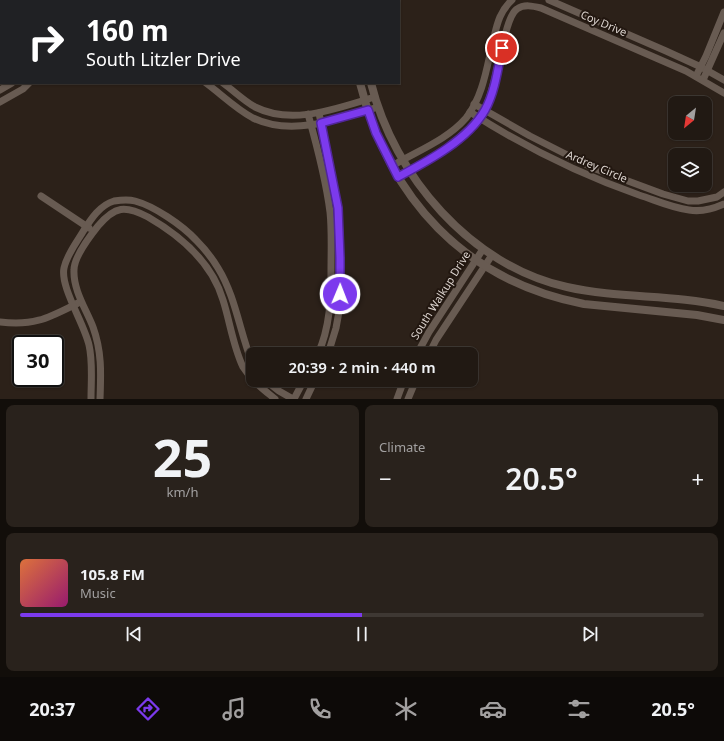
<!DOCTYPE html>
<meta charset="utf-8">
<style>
body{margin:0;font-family:"Noto Sans",sans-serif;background:#29221c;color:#f1f3f6;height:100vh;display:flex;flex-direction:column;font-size:15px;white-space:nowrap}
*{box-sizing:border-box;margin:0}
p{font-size:13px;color:#a2a0a0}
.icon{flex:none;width:22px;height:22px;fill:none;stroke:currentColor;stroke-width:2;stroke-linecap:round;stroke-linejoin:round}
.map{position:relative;height:399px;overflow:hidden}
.details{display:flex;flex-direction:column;gap:6px;padding:6px;background:#120e0a;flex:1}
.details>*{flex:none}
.guide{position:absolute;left:0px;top:0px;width:400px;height:84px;box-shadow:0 1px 3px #0004,0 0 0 1px #3e3833;background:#202124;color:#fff;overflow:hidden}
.needle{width:26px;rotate:210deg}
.buttons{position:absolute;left:668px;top:96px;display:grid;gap:8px}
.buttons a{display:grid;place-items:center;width:44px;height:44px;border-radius:8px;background:#211913;box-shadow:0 1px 3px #0004,0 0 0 1px #3e3833;font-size:20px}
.speed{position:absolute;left:12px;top:335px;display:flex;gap:8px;font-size:20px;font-weight:700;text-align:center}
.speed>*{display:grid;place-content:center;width:52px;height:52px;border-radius:50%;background:#211913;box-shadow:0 1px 3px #0004,0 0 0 1px #3e3833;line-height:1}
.speed .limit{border:2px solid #111;border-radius:6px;background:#fff;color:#111}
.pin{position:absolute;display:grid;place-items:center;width:34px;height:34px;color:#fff;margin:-17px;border:2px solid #fff;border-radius:50%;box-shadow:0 1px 4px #0007}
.me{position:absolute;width:44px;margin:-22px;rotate:1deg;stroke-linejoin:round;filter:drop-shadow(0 0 3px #0008)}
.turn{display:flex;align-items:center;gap:14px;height:84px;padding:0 20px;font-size:18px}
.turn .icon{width:52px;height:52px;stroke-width:2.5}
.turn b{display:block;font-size:28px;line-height:34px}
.big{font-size:30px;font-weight:600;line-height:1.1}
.details .tile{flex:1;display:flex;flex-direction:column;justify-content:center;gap:6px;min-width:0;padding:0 14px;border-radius:8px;background:#29221c}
.details .dial{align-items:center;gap:0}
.dial b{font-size:52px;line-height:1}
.song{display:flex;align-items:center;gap:12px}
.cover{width:48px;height:48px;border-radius:6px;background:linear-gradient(135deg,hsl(20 70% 55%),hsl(320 70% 35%))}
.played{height:4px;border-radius:2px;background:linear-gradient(90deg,#7c3aed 50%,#3e3833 50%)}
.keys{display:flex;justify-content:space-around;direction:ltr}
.heat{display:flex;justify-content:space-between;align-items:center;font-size:22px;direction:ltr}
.details .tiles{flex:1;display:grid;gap:6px;grid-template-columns:1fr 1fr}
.tile:last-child{grid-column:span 2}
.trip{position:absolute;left:246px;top:347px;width:232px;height:40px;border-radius:8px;background:#211913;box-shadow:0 1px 3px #0004,0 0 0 1px #3e3833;font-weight:600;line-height:40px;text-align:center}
.tabs{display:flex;height:64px;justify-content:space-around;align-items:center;background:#0d0a08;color:#a2a0a0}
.tabs .icon{width:28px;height:28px}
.tabs .selected{color:#7c3aed}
.tabs b{font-size:18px;color:#f1f3f6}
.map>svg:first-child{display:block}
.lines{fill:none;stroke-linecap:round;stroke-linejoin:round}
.stream{stroke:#2d0008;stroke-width:2}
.minor{stroke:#685b52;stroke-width:7}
.tertiary{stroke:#685b52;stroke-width:8}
.route-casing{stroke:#51269a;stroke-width:10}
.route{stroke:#7c3aed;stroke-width:7}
.labels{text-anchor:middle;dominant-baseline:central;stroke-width:4;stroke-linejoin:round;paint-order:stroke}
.street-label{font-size:11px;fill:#ddd5d0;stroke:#221710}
</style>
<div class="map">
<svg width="724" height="399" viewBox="0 0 724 399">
<rect width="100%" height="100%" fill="#2c2119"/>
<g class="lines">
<!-- stream -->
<g class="stream">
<polyline points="36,1 39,0"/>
<polyline points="0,16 1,15"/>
</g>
<!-- minor -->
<g class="minor">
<polyline points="110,0 110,1"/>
<polyline points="549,0 666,51 701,67 724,80"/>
<polyline points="174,1 174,0"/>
<polyline points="696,76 706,56 724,12"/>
<polyline points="703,80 724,33"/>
<path d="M206,83C221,94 236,109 253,118C291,137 340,119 378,107"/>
<path d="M223,83C234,91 244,101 255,107C293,126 337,108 375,97"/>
<polyline points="0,90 12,83"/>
<polyline points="0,102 23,89 29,83"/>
<polyline points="474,104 530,136 593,168 663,194 688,201 698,201 717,197 724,192"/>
<path d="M470,112C523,146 579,174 639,195C655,200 672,208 689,210C701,212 713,209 724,204"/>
<polyline points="319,113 338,208 340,233 340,306 336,328 328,354"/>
<path d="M308,114C317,146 326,180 330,212C332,232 331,251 331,270C331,299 330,327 318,354"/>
<path d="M392,166C417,151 447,140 466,118C483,97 487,66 493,41C497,25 499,12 512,0"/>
<path d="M398,177C428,161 466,140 484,110C497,90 503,18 517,9C524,4 533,6 541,8L686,71L724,93"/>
<polyline points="41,196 89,228"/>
<path d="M0,322C35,326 48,318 78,303"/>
<polyline points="417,354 429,332 483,249"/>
<polyline points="429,354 436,340 492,255"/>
<polyline points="265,380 279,391 293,399"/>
<path d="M91,399C91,381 93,362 89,345C84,323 60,287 64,268C67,254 77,242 84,230C91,219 100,205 114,201C120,200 128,199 135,201C154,206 182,225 196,240C204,248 212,258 218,268C236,297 240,334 253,365"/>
<path d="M100,399C101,373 102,352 93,327C86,309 73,290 74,270C74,257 90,236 98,226C115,206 125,205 148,217C181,236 212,263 223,300C230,322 233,346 243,367C251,380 263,389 275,399"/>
<polyline points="294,399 304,380"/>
<polyline points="306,399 315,380"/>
<polyline points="397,399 404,380"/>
<polyline points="408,399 416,380"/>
</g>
<!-- tertiary -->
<g class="tertiary">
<polyline points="339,0 340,1"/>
<polyline points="353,0 353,1"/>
<path d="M360,83C389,199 465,281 584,304L697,315L724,320"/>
<path d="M371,83C394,176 471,266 567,287C619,299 673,294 724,306"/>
</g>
</g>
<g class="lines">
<defs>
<path id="route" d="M340,294V258L338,208L321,123L368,110L376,133L398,177C428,161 468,140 485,110C495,92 498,68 502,48"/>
</defs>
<!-- route casing -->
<use href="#route" class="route-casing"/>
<!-- route -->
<use href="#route" class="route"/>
</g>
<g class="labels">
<!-- street labels -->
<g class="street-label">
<text transform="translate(604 23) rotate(23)">Coy Drive</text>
<text transform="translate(597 166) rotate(23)">Ardrey Circle</text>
<text transform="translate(440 295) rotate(-58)">South Walkup Drive</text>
</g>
</g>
</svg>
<div class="buttons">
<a><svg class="needle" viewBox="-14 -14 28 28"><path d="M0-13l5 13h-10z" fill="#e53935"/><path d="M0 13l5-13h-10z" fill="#a2a0a0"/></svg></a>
<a><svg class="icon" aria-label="layers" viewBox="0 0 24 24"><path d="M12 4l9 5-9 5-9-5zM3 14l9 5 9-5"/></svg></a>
</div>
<div class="speed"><div class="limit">30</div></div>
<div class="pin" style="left:502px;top:48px;background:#d93025"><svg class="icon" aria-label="arrive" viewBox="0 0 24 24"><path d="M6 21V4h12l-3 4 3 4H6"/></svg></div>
<svg class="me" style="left:340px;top:294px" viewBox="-20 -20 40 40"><circle r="17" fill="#7c3aed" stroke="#fff" stroke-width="3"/><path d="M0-11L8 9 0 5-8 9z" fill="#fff"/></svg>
<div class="trip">20:39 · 2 min · 440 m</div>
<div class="guide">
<div class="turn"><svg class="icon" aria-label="right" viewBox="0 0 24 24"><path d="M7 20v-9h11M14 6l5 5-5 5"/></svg><div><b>160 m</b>South Litzler Drive</div></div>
</div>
</div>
<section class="details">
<div class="tiles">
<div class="tile dial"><b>25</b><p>km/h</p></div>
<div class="tile"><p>Climate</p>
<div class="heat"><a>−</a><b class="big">20.5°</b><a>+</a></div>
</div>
<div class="tile">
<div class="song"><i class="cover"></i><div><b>105.8 FM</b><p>Music</p></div></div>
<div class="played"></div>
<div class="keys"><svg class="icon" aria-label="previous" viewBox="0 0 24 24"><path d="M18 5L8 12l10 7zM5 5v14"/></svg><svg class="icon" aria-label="pause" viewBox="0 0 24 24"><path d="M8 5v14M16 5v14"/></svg><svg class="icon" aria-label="next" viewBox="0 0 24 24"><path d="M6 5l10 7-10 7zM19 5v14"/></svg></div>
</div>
</div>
</section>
<nav class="tabs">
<b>20:37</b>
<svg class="icon selected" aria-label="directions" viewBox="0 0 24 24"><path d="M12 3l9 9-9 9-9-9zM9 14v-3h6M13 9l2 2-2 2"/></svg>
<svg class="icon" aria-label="music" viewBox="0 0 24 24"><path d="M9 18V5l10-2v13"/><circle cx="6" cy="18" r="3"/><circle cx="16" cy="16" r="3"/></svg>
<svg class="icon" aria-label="phone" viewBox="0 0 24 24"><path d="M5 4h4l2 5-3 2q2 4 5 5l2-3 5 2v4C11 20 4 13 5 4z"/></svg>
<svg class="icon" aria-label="climate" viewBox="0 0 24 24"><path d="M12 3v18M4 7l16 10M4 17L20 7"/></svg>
<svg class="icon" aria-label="car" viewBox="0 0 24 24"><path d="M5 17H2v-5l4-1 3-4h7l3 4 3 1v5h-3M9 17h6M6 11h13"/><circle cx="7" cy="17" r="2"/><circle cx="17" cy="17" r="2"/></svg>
<svg class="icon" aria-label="filters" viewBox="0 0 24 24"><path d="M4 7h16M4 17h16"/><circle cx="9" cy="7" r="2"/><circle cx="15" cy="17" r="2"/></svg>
<b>20.5°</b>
</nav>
